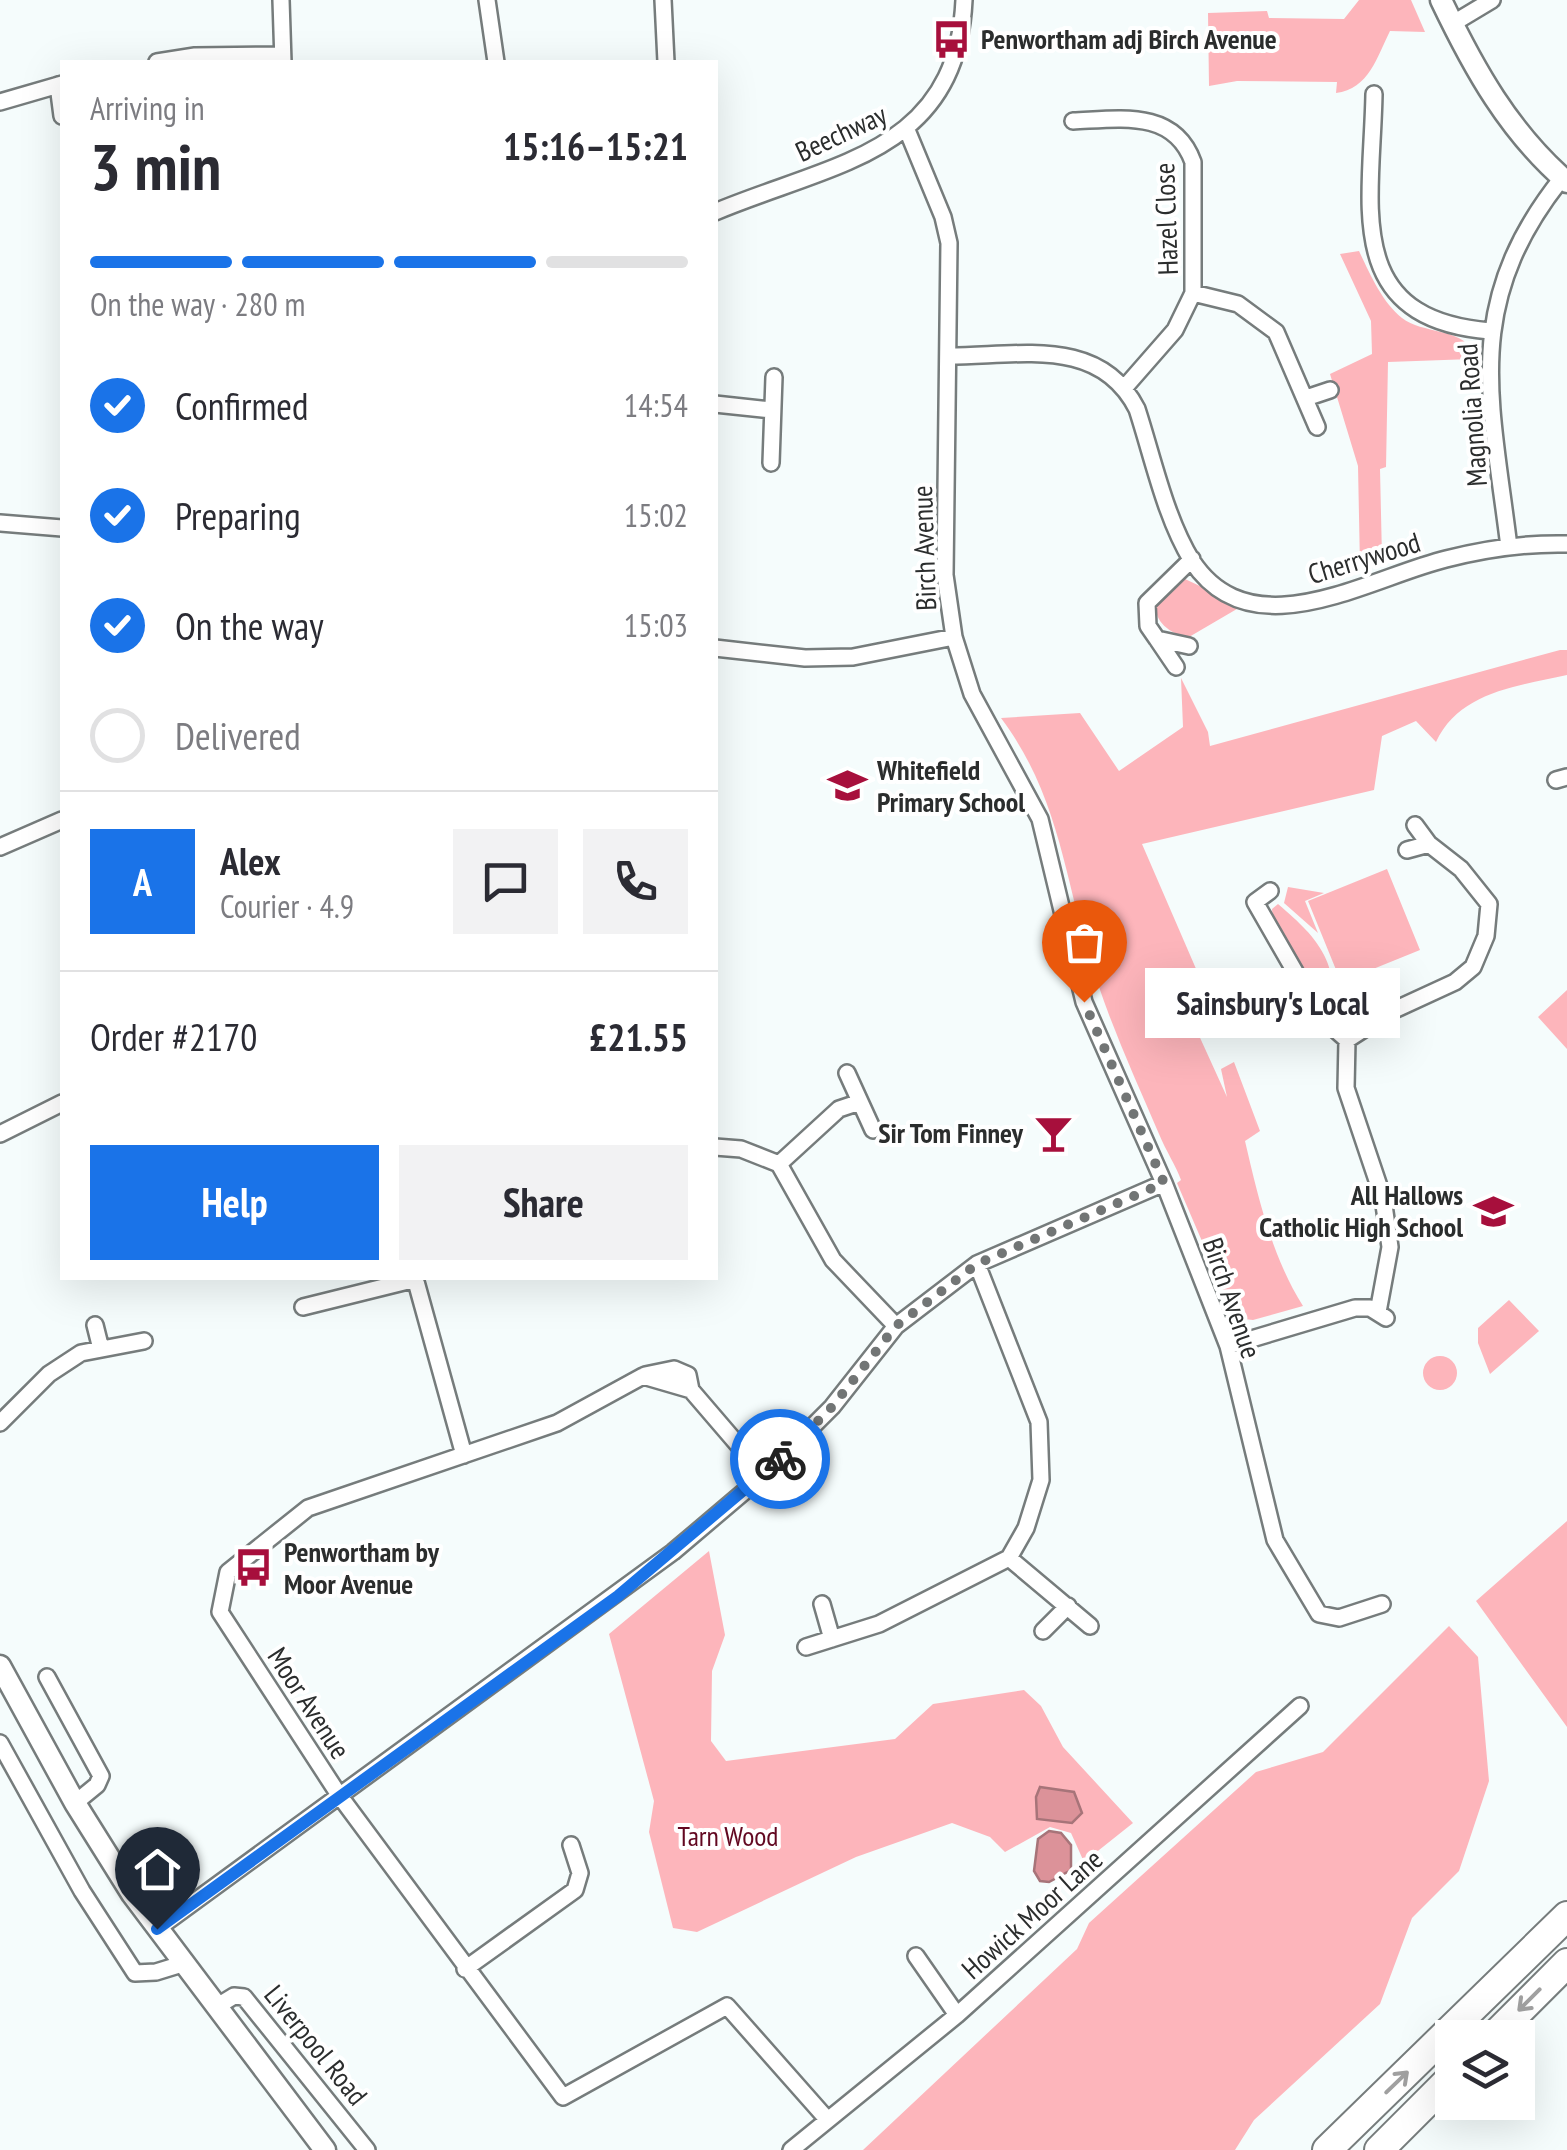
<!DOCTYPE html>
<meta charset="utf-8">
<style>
:root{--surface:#fff;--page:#f2f2f3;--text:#2b2b33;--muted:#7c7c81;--line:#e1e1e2;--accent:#1a73e8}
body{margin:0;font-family:"PT Sans Narrow",sans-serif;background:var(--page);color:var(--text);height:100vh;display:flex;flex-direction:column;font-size:38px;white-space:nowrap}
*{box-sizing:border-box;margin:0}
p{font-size:32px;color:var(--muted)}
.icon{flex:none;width:55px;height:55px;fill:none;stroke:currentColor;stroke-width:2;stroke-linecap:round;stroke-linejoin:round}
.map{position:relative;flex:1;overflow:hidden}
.drawer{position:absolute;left:60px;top:60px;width:658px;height:1220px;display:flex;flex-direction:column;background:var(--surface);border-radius:0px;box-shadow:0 10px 40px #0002}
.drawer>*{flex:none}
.tools{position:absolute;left:1435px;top:2020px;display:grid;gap:20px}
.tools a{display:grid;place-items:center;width:100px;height:100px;border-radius:0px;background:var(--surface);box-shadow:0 10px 40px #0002;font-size:50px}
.pin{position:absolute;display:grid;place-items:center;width:85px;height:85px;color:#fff;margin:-102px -42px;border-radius:50% 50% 50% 0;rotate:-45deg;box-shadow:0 0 10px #0007}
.pin .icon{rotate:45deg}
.courier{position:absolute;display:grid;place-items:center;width:100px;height:100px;margin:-50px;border:8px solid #1a73e8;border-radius:50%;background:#fff;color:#222;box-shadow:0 2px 12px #0007}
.bubble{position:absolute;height:70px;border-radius:0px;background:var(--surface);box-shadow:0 10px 40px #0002;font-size:32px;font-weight:700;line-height:70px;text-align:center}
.overview em{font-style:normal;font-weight:700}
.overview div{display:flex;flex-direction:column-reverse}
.overview{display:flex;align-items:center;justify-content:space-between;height:170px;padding:0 30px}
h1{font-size:65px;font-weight:700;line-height:75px}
.bar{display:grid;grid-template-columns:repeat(4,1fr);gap:15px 10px;align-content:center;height:120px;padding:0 30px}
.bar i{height:12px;border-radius:8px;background:var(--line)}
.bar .on{background:var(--accent)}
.bar p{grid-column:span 4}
.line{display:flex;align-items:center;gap:25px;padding:0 30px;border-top:2px solid var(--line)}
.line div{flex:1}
.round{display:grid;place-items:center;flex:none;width:105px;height:105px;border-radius:0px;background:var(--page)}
ol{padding:0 30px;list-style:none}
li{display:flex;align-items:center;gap:30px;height:110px}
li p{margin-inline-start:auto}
li .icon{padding:10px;border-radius:50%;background:var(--accent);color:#fff;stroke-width:4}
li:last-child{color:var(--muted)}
li i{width:55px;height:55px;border:5px solid var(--line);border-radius:50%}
.button{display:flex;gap:20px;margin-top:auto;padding:20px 30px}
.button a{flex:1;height:115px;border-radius:0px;background:var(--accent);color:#fff;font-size:40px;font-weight:700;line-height:115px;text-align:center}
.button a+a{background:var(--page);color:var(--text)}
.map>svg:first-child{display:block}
.green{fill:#fdb5bb}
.water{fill:#dc9299;stroke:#a77479;stroke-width:2.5}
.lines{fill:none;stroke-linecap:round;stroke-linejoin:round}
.minor-casing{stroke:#767c7c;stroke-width:20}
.tertiary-casing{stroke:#767c7c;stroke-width:25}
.trunk-casing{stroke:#767c7c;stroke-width:32}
.minor{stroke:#fff;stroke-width:15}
.tertiary{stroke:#fff;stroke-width:20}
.trunk{stroke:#fff;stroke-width:28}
.oneway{stroke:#a0a0a0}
.done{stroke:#727575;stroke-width:10;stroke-dasharray:0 18}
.route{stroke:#1a73e8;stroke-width:12}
.labels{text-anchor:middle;stroke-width:8;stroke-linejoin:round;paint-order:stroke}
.poi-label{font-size:28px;font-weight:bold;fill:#2b2d2d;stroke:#fff;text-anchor:start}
.street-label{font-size:28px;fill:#2b2d2d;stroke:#fff}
.park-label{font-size:28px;fill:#620821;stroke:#fff}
</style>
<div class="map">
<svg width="1567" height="2150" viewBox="0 0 1567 2150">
<rect width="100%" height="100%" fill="#f5fcfc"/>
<path class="green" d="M 1359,0 L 1411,0 L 1425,32 L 1390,31 C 1377,57 1369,89 1336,93 L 1337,82 L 1237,81 L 1209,86 L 1208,13 L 1267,11 L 1269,18 L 1344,19 Z
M 1359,251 C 1370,274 1382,302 1402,318 C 1422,334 1462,328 1472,351 L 1472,359 L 1388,362 L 1386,467 L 1380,469 L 1382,558 L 1360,566 L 1358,466 L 1330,374 L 1372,354 L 1371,321 L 1340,254 Z
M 1185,579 L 1242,606 L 1189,637 C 1146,630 1145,587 1185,579 Z
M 1560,650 L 1567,650 L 1567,675 C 1517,686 1459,692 1436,742 L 1416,721 L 1382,736 L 1374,790 L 1142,844 L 1200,978 L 1176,985 L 1227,1097 L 1221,1069 L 1234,1062 L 1260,1131 L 1245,1141 C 1258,1197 1272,1257 1303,1306 L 1253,1320 L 1235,1318 L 1177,1183 L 1181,1180 C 1176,1166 1166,1151 1159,1134 C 1138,1085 1115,1035 1098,984 C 1065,891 1064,802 1001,718 L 1080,713 L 1119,771 L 1183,727 L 1181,678 L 1208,732 L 1210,746 Z
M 1387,869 L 1420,950 L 1341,982 L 1308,901 Z
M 1288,887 L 1324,893 L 1305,901 L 1318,933 L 1284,903 Z
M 1278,904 C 1324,943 1335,961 1337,1023 L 1317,1002 L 1273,920 L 1272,909 Z
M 1367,976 L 1370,984 L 1360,992 L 1373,1012 L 1344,1026 L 1341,988 Z
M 1567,990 L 1567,1049 L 1538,1017 Z
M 1509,1300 L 1539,1331 L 1490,1374 L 1478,1343 L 1478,1328 Z
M1423 1373a17 17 0 1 1 34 0a17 17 0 1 1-34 0Z
M 1567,1521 L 1567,1727 L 1476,1601 Z
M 709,1551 L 725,1635 L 712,1671 L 711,1741 L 726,1761 L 895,1739 L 933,1704 L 1024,1690 L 1041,1706 L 1063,1747 L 1133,1823 L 1084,1862 L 1071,1833 L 1050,1827 L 1005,1852 L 990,1837 L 952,1823 L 856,1857 L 697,1932 L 673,1928 L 649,1832 L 654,1801 L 609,1634 Z
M 1449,1626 L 1478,1657 L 1489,1781 L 1459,1871 L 1412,1918 L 1380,2004 L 1254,2120 L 1235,2150 L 863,2150 L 1077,1949 L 1089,1923 L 1256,1772 L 1323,1752 Z"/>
<path class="water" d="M 1040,1787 L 1074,1792 L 1082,1813 L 1072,1823 L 1037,1819 L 1036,1797 Z
M 1049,1831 L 1061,1833 L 1071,1845 L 1071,1870 L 1049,1882 L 1040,1881 L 1034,1871 L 1038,1839 Z"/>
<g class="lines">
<defs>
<path id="minor" d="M 281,0 L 283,62
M 487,0 L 496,62
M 663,0 L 666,62
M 1452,24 L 1492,0
M 157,62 L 195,56 L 282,55
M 58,85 L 62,116
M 1374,94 C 1372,205 1341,319 1490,331
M 0,102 L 62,84
M 1073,121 C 1120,119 1174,109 1193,162 L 1193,293 L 1175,330 L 1126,386
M 907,130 L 943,217 L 949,243 L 945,575 L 954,637 L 972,694 L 1040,819 L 1084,1002 L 1164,1183 L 1228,1346 L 1275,1540 L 1319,1614 L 1339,1618 L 1382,1604
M 715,212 C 831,163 957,154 964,0
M 1193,293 L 1238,304 L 1276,332 L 1317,427
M 950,356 C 1020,356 1100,336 1137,409 C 1153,458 1165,517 1192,561 C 1252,652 1368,578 1446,559 C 1485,549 1527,543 1567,544
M 1306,398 L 1330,390
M 715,404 L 771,410
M 771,463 L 774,377
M 0,523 L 62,528
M 1509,547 C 1491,399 1461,305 1562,178
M 1157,639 L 1176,667
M 1189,646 L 1157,639 L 1148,626 L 1147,603 L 1192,559
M 715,648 L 805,658 L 853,657 L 954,637
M 1556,780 L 1567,777
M 1415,825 L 1429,844
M 0,847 L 62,820
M 1270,891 L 1255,902 L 1321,1017 L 1347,1040
M 847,1073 L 873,1130
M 0,1134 L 62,1103
M 715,1147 L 741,1149 L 779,1164 L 833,1260 L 896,1326
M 779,1164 L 839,1109 L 860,1102
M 415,1278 L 464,1455
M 303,1307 L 416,1279
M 1378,1312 L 1390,1247 L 1383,1198 L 1346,1088 L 1347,1040 L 1392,1011 L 1455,982 L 1473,967 L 1486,936 L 1489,904 L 1461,869 L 1429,844 L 1407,850
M 95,1325 L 101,1349
M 1228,1346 L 1355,1308 L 1370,1308 L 1386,1318
M 645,1375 L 674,1369 L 688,1375 L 691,1390
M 0,1423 L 49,1374 L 81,1353 L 144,1341
M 764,1475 L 691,1390 L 643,1376 L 557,1423 L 308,1508 L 228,1572 L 220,1612 L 339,1795 L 563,2097 L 727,2006 L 826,2118
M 1009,1558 L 1090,1626
M 822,1604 L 832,1639
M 1043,1631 L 1068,1606
M 806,1647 L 879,1624 L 1009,1558 L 1026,1528 L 1041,1480 L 1039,1422 L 977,1264
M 47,1677 L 101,1776 L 97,1785 L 75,1803
M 0,1743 L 82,1891 L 135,1973 L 156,1972 L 182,1964
M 157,1929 L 673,1552 L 764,1475 L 832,1407 L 896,1326 L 977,1264 L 1164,1183
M 916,1956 L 957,2015
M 465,1969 L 575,1890 L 580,1873 L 571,1845
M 216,2007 L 234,1996 L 244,1997 L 367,2150
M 791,2150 L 957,2015 L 1300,1706"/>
<path id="tertiary" d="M 1441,0 C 1474,69 1509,132 1567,182
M 0,1666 L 75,1803 L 132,1894 L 325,2150"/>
<path id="trunk" d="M 1492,2038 L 1567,1963
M 1327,2150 L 1567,1916
M 1379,2150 L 1452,2077"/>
</defs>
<use href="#minor" class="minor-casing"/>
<use href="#tertiary" class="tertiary-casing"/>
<use href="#trunk" class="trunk-casing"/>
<use href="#minor" class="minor"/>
<use href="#tertiary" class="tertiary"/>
<use href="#trunk" class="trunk"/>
</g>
<defs><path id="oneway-shaft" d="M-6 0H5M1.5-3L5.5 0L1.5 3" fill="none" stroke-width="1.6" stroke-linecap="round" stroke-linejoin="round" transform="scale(2.5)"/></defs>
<g class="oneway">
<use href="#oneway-shaft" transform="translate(1529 2000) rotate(135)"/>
<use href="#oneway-shaft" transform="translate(1397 2082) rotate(-44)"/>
</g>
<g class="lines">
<path class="done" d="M 780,1459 L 832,1407 L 896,1326 L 977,1264 L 1164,1183 L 1084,1002"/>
<path class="route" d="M 157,1929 L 618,1596 L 780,1459"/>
</g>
<defs>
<symbol id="bus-bare" viewBox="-9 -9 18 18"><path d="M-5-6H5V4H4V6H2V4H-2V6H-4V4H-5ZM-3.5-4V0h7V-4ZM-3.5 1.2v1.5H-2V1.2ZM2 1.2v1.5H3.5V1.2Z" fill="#a70f3c" stroke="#fff" stroke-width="2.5" paint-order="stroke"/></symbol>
<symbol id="school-bare" viewBox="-9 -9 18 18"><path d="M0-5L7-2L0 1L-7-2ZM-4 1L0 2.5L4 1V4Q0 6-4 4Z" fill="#a70f3c" stroke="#fff" stroke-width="2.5" paint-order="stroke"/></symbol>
<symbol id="bar-bare" viewBox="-9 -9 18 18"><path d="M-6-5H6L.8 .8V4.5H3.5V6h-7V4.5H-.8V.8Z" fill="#a70f3c" stroke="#fff" stroke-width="2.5" paint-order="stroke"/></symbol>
</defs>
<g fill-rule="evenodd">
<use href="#bus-bare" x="924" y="12" width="55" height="55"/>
<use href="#school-bare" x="820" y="758" width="55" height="55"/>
<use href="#bar-bare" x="1026" y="1106" width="55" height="55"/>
<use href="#school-bare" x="1466" y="1184" width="55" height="55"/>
<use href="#bus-bare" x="226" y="1540" width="55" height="55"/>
</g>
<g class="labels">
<g class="poi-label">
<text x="981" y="49">Penwortham adj Birch Avenue</text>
<text x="877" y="780">Whitefield<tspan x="877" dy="32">Primary School</tspan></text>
<text x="1023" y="1143" text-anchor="end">Sir Tom Finney</text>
<text x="1463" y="1205" text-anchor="end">All Hallows<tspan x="1463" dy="32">Catholic High School</tspan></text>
<text x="284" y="1562">Penwortham by<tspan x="284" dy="32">Moor Avenue</tspan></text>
</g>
<g class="street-label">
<text transform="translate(841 133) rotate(-25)" y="10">Beechway</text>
<text transform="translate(1166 219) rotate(-92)" y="10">Hazel Close</text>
<text transform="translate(1472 415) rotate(-94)" y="10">Magnolia Road</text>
<text transform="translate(924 548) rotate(-92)" y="10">Birch Avenue</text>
<text transform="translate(1364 558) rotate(-17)" y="10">Cherrywood</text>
<text transform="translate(1232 1298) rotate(71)" y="10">Birch Avenue</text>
<text transform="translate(309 1703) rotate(57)" y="10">Moor Avenue</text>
<text transform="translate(1032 1914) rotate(-42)" y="10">Howick Moor Lane</text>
<text transform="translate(316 2045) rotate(51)" y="10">Liverpool Road</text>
</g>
<g class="park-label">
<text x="728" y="1846">Tarn Wood</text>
</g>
</g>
</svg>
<div class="tools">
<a><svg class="icon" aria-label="layers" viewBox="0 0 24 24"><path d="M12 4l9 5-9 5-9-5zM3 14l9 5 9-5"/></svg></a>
</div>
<div class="pin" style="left:1084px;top:1002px;background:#ea580c"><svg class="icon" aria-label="bag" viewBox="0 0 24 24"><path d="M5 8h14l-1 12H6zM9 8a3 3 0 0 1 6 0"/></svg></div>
<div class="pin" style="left:157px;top:1929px;background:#1f2937"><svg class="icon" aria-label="home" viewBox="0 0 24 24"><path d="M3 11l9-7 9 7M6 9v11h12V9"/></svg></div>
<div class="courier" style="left:780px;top:1459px"><svg class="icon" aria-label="bike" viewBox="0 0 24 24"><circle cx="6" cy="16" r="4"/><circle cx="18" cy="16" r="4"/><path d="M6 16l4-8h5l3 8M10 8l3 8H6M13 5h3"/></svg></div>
<div class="bubble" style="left:1145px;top:968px;width:255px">Sainsbury's Local</div>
<section class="drawer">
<div class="overview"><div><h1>3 min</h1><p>Arriving in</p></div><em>15:16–15:21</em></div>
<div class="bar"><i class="on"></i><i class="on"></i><i class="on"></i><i></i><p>On the way · 280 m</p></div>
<ol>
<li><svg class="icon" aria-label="check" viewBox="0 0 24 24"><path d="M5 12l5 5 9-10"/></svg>Confirmed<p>14:54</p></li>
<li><svg class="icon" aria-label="check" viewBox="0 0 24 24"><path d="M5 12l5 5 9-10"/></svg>Preparing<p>15:02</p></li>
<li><svg class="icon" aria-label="check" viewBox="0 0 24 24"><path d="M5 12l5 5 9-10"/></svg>On the way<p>15:03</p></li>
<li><i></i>Delivered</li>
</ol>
<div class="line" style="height:180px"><b class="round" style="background:var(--accent);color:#fff">A</b><div><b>Alex</b><p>Courier · 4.9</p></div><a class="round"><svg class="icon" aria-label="chat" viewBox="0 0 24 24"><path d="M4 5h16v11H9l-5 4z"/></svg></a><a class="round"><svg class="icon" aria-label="phone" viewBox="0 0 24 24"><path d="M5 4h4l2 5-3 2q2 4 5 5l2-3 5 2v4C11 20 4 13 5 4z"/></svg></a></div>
<div class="line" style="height:130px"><div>Order #2170</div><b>£21.55</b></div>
<div class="button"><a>Help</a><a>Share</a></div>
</section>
</div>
